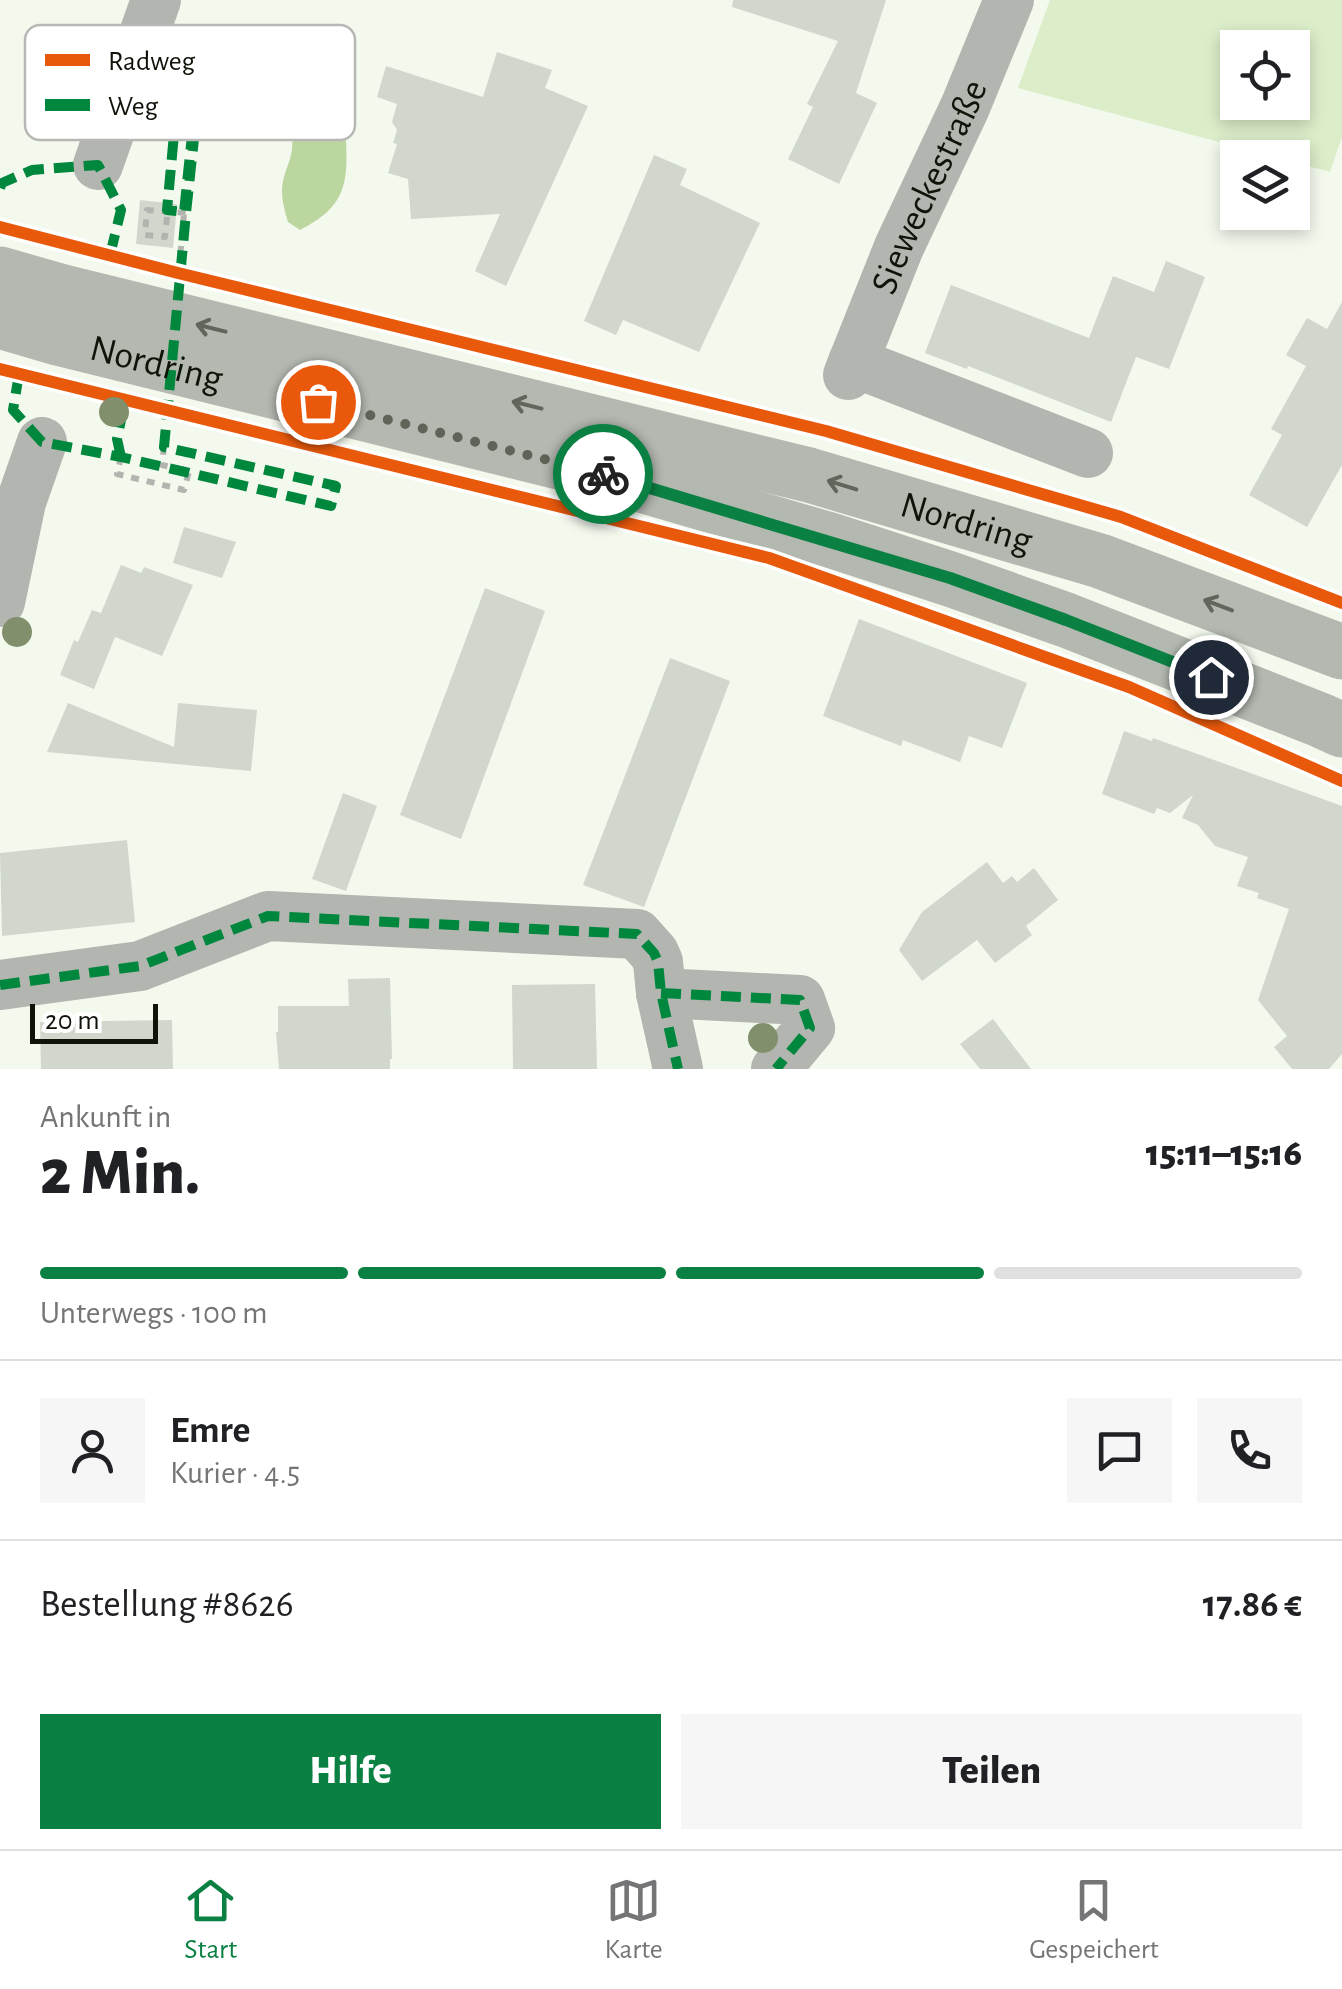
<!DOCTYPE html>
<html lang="de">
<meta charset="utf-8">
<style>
:root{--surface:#fff;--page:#f6f6f6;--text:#202124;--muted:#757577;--line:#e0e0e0;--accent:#0b8043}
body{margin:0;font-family:"Alegreya Sans",sans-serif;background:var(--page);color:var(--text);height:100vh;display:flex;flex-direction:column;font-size:38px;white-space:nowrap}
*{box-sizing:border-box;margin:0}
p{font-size:32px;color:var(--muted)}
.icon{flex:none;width:55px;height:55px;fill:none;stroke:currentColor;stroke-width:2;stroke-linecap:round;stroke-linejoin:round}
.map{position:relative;height:1069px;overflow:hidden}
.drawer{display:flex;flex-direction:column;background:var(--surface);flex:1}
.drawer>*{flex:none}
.tools{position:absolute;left:1220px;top:30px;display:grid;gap:20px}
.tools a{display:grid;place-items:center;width:90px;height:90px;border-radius:0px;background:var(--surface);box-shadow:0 5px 15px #0003;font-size:50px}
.scale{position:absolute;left:30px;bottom:25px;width:128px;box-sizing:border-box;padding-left:10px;border:5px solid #0f1409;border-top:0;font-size:28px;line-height:35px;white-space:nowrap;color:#0f1409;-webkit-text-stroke:8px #fff;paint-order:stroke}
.pin{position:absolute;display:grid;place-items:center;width:85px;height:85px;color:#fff;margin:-42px;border:5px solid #fff;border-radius:50%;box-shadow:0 2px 10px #0007}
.courier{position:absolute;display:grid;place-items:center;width:100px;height:100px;margin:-50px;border:8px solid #0b8043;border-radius:50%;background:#fff;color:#222;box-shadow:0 2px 12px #0007}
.summary em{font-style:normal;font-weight:800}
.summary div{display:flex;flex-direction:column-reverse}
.summary{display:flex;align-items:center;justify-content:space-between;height:170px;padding:0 40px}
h1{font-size:65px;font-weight:800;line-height:75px}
.bar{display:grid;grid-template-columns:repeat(4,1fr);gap:15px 10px;align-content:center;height:120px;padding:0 40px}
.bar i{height:12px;border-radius:8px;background:var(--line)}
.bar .on{background:var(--accent)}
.bar p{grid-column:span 4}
.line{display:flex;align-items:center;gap:25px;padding:0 40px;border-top:2px solid var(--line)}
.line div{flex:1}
.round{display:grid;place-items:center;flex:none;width:105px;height:105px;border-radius:0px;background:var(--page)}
.primary-button{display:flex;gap:20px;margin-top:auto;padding:20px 40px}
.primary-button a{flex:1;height:115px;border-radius:0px;background:var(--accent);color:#fff;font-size:40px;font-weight:800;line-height:115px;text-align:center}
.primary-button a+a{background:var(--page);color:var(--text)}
.dock{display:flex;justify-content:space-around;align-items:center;height:140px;border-top:2px solid var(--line);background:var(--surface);font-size:28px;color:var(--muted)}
.dock a{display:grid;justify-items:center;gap:5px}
.dock .on{color:var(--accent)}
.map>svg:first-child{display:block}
.green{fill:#dbedc9;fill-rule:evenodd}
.water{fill:#bcd6a0}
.building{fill:#d1d7cc}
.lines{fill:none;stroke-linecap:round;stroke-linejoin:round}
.path{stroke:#b2b5af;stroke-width:6;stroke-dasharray:8 8;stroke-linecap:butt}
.minor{stroke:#b2b5b0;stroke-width:50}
.major{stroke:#b3b8b0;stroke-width:55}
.quiet{stroke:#00873e;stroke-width:10;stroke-dasharray:20 10;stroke-linecap:butt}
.cycleway-casing{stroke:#fff;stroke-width:19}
.cycleway{stroke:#e8590c;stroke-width:12}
.tree{fill:#818f6c}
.oneway{stroke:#61665c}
.done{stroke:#5f6459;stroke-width:10;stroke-dasharray:0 18}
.route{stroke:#0b8043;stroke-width:12}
.labels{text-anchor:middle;stroke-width:8;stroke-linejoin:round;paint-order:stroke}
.street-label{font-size:38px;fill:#0f1409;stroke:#fff}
.key{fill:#fff;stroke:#b7b8b5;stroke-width:2.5}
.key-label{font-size:28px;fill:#0f1409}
</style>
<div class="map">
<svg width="1342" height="1069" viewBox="0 0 1342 1069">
<rect width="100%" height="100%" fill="#f3f9ed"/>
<path class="green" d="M 1050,0 L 1342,0 L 1342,137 L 1330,172 L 1293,162 L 1292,158 L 1275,157 L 1018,88 ZM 1238,48 L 1292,48 L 1292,102 L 1238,102 Z"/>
<path class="water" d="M 327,109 L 345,122 C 348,176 352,204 300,230 L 288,222 C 284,208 280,195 283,181 C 288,161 294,157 292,133 L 312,110 Z"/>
<path class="building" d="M 733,0 L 886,0 L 856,93 L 877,103 L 839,184 L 788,159 L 813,107 L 807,104 L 838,41 L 732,7 Z
M 497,52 L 552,70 L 545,88 L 588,106 L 506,286 L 475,271 L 500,214 L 411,219 L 408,179 L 388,173 L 397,144 L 393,143 L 397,130 L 392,122 L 397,104 L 377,97 L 386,66 L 483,97 Z
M 654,155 L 687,169 L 680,185 L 760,223 L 699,352 L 623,320 L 616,335 L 584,321 Z
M 140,200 L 177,204 L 173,248 L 136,244 Z
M 1166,261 L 1205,277 L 1169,369 L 1136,357 L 1111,422 L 968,366 L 967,369 L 925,353 L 951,285 L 1089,338 L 1113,276 L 1154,292 Z
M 1342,302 L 1342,465 L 1307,527 L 1249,495 L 1282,435 L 1271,429 L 1306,366 L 1286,355 L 1307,318 L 1327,329 Z
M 184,527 L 236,542 L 222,578 L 173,563 Z
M 121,565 L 141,573 L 144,567 L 193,585 L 162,656 L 115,637 L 94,689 L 60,675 L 74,640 L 78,642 L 92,610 L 101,613 Z
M 485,588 L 545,611 L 461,839 L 400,815 Z
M 859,619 L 1027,683 L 1002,748 L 969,736 L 960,762 L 903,740 L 901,746 L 823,716 Z
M 670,658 L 730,681 L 644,907 L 583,885 Z
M 68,703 L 174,747 L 178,703 L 257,710 L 251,771 L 47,752 Z
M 1124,731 L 1152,741 L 1153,738 L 1342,806 L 1342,1054 L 1329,1069 L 1292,1069 L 1274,1047 L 1287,1036 L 1258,1000 L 1289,909 L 1257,898 L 1259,893 L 1237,886 L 1248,857 L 1215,846 L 1198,825 L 1182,818 L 1193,795 L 1170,813 L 1157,808 L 1154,814 L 1102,794 Z
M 343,793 L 377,806 L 346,891 L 312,879 Z
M 127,840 L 135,922 L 2,936 L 0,853 Z
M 987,862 L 1003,883 L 1012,876 L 1017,882 L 1034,868 L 1058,900 L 1026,926 L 1032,935 L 995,963 L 977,940 L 922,981 L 899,950 L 922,912 Z
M 390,978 L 392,1059 L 390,1059 L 390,1069 L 279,1069 L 276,1032 L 278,1032 L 278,1006 L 349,1006 L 348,979 Z
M 595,984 L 597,1069 L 513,1069 L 512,985 Z
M 993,1019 L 1031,1069 L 980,1069 L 960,1044 Z
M 172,1020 L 173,1069 L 41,1069 L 40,1022 Z"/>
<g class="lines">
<path class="path" d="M 167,217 L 165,237 L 145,235 L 147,210 L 186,213
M 179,270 L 184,213
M 121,457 L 117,474 L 184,490 L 189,471 L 162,465 L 164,447"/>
<g class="minor">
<path d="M 98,165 L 156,0"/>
<path d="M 853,362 L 1088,453"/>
<path id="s1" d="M 848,375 L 899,247 L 965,107 L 1009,0"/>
<path d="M 0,602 L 21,502 L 42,442"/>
<path d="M 0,985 L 140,966 L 268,916 L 637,934 L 654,953 L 658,962 L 661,993 L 678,1069"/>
<path d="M 661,993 L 800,1000 L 810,1028 L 776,1069"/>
</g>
<g class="major">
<path id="s2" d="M 0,274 L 63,292 L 809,475 L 1100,561 L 1342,652"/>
<path id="s3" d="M 0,321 L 58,338 L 579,467 L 830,540 L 950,579 L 1066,620 L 1320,720 L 1342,730"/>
</g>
<path class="quiet" d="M 0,188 L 2,183 L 32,170 L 98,165 L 121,210 L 110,255
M 19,374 L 13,410 L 42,442 L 121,457 L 331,506 L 336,486 L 164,447 L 186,213 L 200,83 L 179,80 L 167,210 L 184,212 L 199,68 L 139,50
M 121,457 L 117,439 L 125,401
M 0,985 L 140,966 L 268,916 L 637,934 L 654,953 L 658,962 L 661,993 L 678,1069
M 661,993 L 800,1000 L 810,1028 L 776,1069"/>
<defs>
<path id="cycleway" d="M 0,227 L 178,273 L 826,431 L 1121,517 L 1342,603
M 0,369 L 769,558 L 1129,687 L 1342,781"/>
</defs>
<use href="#cycleway" class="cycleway-casing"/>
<use href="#cycleway" class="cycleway"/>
</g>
<g class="tree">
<circle cx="114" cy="412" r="15"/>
<circle cx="17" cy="632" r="15"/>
<circle cx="763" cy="1038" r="15"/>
</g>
<defs><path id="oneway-shaft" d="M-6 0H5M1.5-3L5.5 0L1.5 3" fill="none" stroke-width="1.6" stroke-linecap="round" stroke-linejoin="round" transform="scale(2.5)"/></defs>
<g class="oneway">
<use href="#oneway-shaft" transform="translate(211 328) rotate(-166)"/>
<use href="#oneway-shaft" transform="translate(527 405) rotate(-166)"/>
<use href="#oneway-shaft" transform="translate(842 485) rotate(-163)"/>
<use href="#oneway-shaft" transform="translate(1218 605) rotate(-159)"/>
</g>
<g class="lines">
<path class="done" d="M 318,402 L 603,474"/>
<path class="route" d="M 603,474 L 950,578 L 1066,620 L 1211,677"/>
</g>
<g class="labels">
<g class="street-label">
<text dy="13" stroke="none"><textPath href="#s1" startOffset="205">Sieweckestraße</textPath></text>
<text dy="13" stroke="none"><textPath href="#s3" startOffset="162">Nordring</textPath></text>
<text dy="13" stroke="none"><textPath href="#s2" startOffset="998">Nordring</textPath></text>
</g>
</g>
<rect x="25" y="25" width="330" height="115" rx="15" class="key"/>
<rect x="45" y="54" width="45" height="12" fill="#e8590c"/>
<rect x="45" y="99" width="45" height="12" fill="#00873e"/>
<g class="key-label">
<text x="108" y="70">Radweg</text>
<text x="108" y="115">Weg</text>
</g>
</svg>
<div class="tools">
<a><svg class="icon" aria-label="locate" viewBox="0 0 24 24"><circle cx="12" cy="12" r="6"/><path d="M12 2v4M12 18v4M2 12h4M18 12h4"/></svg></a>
<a><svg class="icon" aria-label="layers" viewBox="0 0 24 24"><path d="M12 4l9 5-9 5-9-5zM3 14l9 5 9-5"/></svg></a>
</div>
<div class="scale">20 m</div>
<div class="pin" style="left:318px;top:402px;background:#ea580c"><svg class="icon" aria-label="bag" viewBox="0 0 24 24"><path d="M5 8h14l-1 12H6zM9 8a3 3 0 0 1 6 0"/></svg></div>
<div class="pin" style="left:1211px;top:677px;background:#1f2937"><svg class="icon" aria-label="home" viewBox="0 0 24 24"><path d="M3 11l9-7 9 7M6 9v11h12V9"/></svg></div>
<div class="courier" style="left:603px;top:474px"><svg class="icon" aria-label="bike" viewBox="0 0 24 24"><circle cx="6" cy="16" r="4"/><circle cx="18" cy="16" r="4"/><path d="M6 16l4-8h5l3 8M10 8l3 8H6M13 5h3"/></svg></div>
</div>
<section class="drawer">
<div class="summary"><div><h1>2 Min.</h1><p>Ankunft in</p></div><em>15:11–15:16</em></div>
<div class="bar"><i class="on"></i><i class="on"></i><i class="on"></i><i></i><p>Unterwegs · 100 m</p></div>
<div class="line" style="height:180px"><a class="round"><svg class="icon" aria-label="person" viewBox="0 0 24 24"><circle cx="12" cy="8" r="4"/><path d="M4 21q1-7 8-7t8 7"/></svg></a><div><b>Emre</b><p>Kurier · 4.5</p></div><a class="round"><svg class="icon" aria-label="chat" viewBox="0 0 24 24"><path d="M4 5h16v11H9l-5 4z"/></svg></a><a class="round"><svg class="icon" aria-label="phone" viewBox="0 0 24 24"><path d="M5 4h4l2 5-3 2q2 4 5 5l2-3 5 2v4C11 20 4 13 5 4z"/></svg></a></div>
<div class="line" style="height:130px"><div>Bestellung #8626</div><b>17.86 €</b></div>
<div class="primary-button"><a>Hilfe</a><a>Teilen</a></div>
</section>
<nav class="dock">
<a class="on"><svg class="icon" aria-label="home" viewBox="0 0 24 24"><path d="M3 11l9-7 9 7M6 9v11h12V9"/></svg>Start</a>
<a><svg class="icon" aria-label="map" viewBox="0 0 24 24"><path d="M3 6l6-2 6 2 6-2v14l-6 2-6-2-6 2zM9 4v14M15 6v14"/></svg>Karte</a>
<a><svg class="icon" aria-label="saved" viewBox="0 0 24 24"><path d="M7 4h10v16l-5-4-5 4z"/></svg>Gespeichert</a>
</nav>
